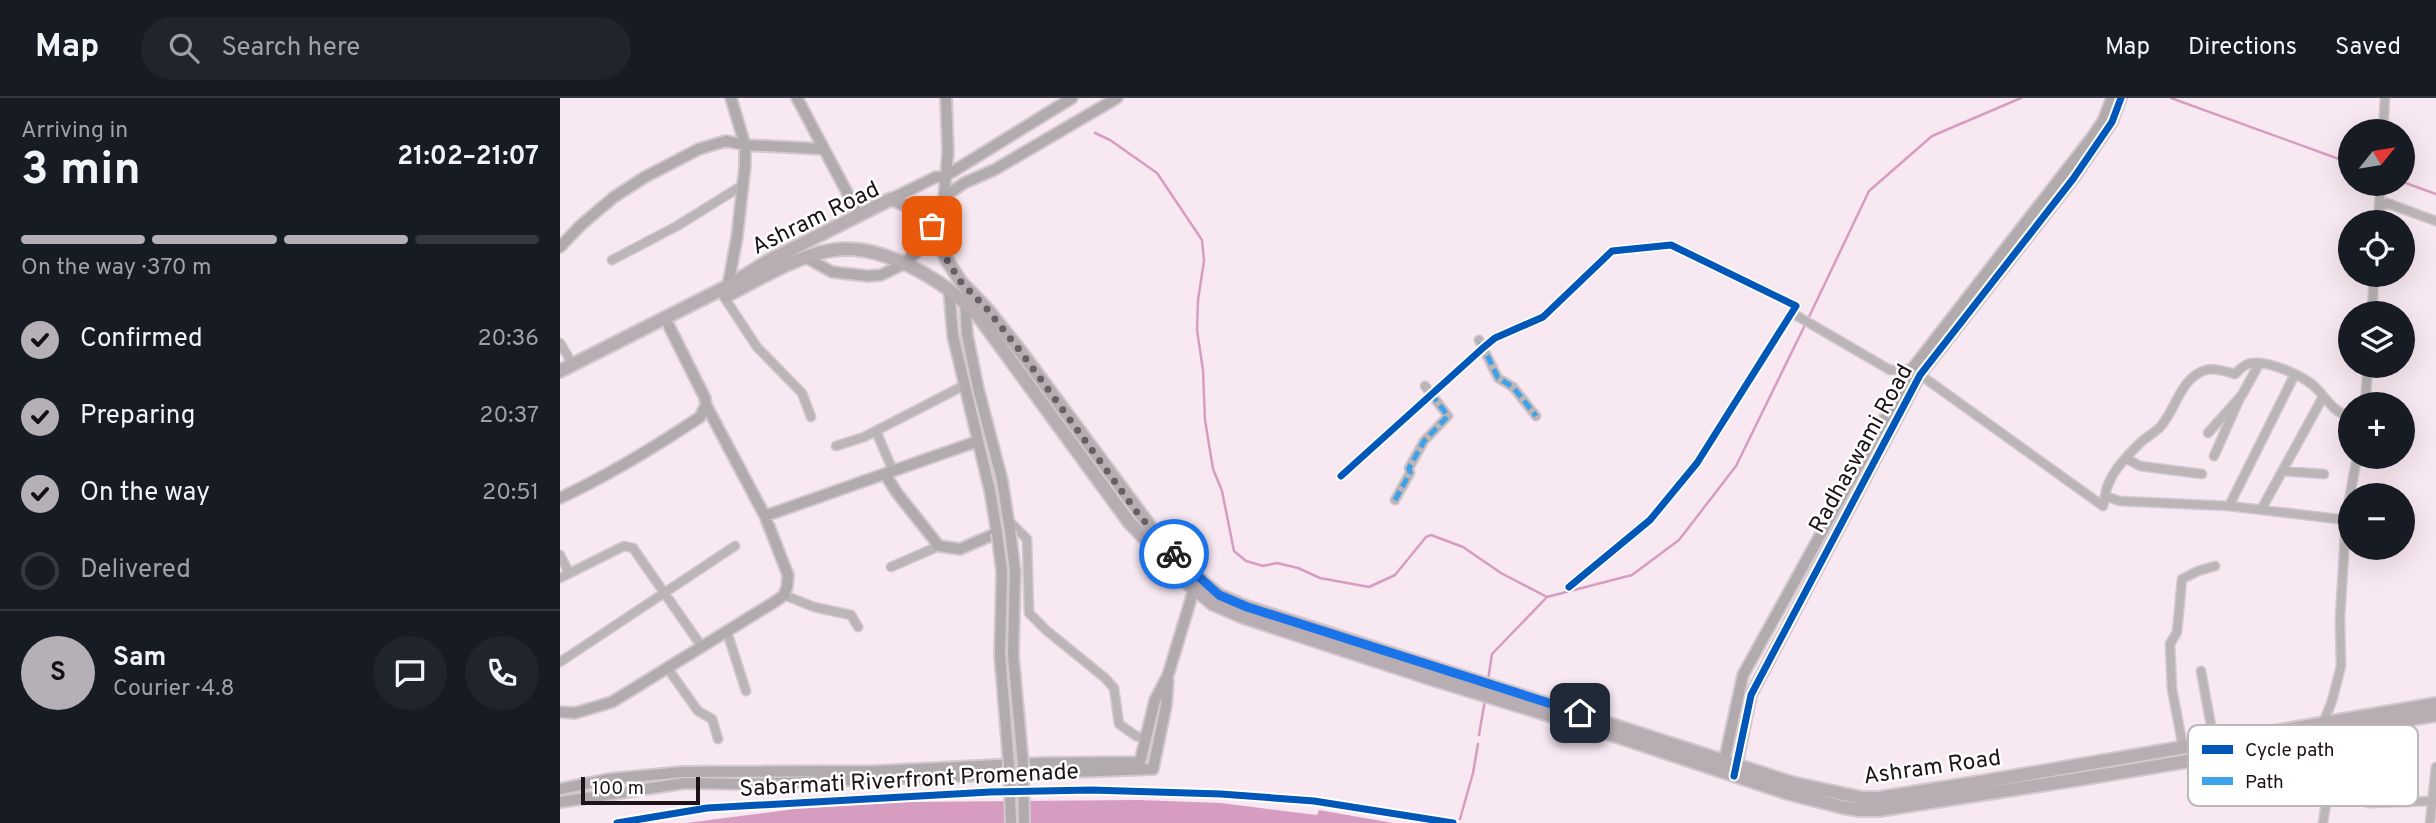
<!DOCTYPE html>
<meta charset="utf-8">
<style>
:root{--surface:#171b24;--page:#20242c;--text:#f1f3f6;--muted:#9ea1a6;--line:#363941;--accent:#b4b0b5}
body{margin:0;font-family:Overpass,sans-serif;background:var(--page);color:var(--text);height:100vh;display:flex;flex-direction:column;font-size:26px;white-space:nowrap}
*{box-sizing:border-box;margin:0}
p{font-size:23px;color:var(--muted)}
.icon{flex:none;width:38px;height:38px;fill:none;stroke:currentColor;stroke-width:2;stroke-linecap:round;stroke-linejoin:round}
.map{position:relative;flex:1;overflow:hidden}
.details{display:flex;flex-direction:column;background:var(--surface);width:560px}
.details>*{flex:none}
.needle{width:46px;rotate:60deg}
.buttons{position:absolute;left:1778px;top:21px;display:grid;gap:14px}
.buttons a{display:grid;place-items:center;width:77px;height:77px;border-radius:50%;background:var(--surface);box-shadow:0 7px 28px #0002;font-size:35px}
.scale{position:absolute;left:21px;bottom:18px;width:119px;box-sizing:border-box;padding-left:7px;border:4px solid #1d1319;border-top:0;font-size:19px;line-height:24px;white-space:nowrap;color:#1d1319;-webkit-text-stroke:5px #fff;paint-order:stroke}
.pin{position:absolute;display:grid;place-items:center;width:60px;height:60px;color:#fff;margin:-30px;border-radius:14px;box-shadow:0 4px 10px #0006}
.courier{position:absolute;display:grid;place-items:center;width:70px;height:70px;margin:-35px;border:5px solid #1a73e8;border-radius:50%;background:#fff;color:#222;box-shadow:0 2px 9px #0007}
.head em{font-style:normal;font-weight:700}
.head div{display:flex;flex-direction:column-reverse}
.head{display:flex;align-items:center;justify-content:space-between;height:119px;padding:0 21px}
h1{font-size:46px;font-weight:700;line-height:52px}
.bar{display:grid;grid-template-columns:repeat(4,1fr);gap:10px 7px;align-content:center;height:84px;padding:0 21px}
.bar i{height:9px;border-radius:5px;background:var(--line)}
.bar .current{background:var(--accent)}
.bar p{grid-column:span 4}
.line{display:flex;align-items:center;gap:18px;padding:0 21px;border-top:2px solid var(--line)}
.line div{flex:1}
.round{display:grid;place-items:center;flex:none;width:74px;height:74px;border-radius:37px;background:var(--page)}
ol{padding:0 21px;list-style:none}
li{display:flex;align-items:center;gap:21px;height:77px}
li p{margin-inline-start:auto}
li .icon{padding:7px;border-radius:50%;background:var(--accent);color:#111;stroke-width:4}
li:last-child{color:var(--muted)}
li i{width:38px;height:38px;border:4px solid var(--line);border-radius:50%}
header{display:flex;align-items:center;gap:42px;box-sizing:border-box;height:98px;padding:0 35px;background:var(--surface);border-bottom:2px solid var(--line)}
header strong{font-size:33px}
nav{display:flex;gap:38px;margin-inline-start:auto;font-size:24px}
.search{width:490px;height:63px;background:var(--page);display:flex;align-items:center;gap:18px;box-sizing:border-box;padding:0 24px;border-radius:38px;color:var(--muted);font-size:26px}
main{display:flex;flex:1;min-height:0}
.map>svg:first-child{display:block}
.water{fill:#d79dc0}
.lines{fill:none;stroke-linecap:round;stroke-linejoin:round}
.stream{stroke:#d79dc0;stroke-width:2.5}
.street-casing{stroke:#d3c8ce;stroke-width:11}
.secondary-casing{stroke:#d3c8ce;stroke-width:14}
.primary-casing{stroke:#d3c8ce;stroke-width:16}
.street{stroke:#bbb5b8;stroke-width:8}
.secondary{stroke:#b1abae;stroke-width:10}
.primary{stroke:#b7adb2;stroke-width:12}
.secondary-bridge-casing{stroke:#d3c8ce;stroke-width:14;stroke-linecap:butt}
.secondary-bridge{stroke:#b1abae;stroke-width:10}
.quiet{stroke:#3da2ea;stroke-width:5;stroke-dasharray:10 5;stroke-linecap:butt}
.cycleway-casing{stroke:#fff;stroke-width:11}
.cycleway{stroke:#0057b8;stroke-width:7}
.done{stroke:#6a5e65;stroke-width:7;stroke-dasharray:0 12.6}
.route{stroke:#1a73e8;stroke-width:9}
.labels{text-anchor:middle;stroke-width:5;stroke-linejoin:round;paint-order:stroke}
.street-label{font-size:23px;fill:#1d1319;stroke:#fff}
.key{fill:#fff;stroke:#bbb8ba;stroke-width:2}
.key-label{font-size:19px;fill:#1d1319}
</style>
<header>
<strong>Map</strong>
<div class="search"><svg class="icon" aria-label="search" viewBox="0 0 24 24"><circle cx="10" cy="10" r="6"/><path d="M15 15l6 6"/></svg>Search here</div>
<nav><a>Map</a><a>Directions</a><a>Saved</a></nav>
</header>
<main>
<section class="details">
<div class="head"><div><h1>3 min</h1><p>Arriving in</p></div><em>21:02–21:07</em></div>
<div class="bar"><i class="current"></i><i class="current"></i><i class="current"></i><i></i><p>On the way · 370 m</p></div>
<ol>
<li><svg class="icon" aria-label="check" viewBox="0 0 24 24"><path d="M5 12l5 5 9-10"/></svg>Confirmed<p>20:36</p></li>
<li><svg class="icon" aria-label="check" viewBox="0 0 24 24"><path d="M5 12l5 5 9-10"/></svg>Preparing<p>20:37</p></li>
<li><svg class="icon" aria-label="check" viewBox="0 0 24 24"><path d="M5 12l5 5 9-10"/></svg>On the way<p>20:51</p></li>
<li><i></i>Delivered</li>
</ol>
<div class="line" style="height:126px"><b class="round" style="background:var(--accent);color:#111">S</b><div><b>Sam</b><p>Courier · 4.8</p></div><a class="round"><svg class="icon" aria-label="chat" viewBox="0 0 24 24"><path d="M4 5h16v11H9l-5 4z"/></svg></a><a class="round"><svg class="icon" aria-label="phone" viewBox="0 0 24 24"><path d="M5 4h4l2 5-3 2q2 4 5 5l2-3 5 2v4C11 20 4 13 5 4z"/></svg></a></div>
</section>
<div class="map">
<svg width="1876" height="725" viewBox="0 0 1876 725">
<rect width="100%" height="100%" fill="#f8e8f1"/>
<path class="water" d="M 579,702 L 661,705 L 757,717 L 759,712 L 833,725 L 126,725 L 235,711 L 348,704 Z"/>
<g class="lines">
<path class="stream" d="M 1611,0 L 1790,65
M 535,35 L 550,42 L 597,75 L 642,142 L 644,163 L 638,202 L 637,232 L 643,272 L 645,322 L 653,371 L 662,393 L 674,453 L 686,463 L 703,468 L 717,465 L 738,470 L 760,480 L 809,489 L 835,477 L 866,439 L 871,437 L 903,449 L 941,475 L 987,499
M 1843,84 L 1876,96
M 1248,221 L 1309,93 L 1372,38 L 1461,0
M 928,582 L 932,556 L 987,499 L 1072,477 L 1119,442 L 1176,368 L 1245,227
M 919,637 L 925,602
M 900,721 L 913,675 L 918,646"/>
<defs>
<path id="street" d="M 1823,33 L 1825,0
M 1819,109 L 1821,86
M 1818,124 L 1819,109 L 1827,105 L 1876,123
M 52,162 L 117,128 L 183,87
M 164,199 L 197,249 L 242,295 L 251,319
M 1232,215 L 1330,272 L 1352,271 L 1543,408 L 1545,398
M 1812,215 L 1814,177
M 919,242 L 938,280 L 953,289 L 976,318
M 0,245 L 13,267
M 1805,306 L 1808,268
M 316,333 L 333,373
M 1648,335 L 1682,297 L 1699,266
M 276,348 L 304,339 L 403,288
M 1654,358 L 1679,302
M 1567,361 L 1580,368 L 1642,376
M 1723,373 L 1764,376
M 781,378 L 924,249 L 935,240 L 983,219 L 1052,153 L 1111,147 L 1236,208 L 1137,365 L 1090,422 L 1009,489
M 1790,397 L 1797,359
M 835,402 L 850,375 L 849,370 L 864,343 L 888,318 L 865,288
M 1669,408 L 1735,276
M 1701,412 L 1763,299
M 1786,422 L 1669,408 L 1560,403 L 1545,398 C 1548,377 1565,360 1580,345 C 1586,339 1595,335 1601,328 C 1616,311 1620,282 1643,273 C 1653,269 1664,273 1675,276 C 1678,273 1684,267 1688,266 C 1705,260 1747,279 1758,292 C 1769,304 1774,314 1790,319
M 449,423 L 467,441 L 469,515 L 486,532 L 545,580 L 554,590 L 559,626 L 576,638 L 586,640
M 0,457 L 9,475
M 331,469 L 379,448
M 0,480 L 64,448 L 73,450 L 142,549
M 224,497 L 254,509 L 291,517 L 298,529
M 167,534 L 186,593
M 0,564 L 175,448
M 108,571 L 138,613 L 152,621 L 158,641
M 1641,573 L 1654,644
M 1763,625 L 1772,603 L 1781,568 L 1780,520 L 1786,422 L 1790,398
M 1623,649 L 1612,591 L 1610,546 L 1617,534 L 1622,481 L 1638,473 L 1655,468
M 1808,705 L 1872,703
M 1763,725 L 1772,666 L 1768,635
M 1870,725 L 1876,669"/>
<path id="secondary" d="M 237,0 L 299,117
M 384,99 L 404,85 L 434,72 L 557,0
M 331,101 L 376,79 L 384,79 L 512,0
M 0,149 L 21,127 L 54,99 L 85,79 L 139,51 L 166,43 L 185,47 L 264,51
M 247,160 L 272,174 L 308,178 L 321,177 L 344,166 L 361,150 L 384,99 L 388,54 L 386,0
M 168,188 L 177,139 L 185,68 L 185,47 L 171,0
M 405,201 L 407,236 L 418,290 L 442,382 L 450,433
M 325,376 L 337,395 L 379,448 L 400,451 L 437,435 L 430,393 L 393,238 L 389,191
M 0,400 C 49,377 95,349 140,319 L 146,307 L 145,300 L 109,228
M 205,418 L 418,343
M 0,614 L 15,615 L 52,604 L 216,503 L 224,497 L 227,489 L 228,477 L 205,418 L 146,307
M 1163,669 L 1183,577 L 1352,271 L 1532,39 L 1543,23 L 1552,0
M 1175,675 L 1191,597 L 1360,277 L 1513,81 L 1552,24 L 1561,0
M 0,691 L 49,681 L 123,674 L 317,673 L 481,665 L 580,664 L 595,602 L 608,577 L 634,491
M 0,704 L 125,685 L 186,686 L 593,671 L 606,608 L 608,583"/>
<path id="primary" d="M 166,198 C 198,182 232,160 268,153 C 319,142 386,183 419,219 L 569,424 L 626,484 L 653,506 L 683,519 L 875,582 L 1041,633 L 1227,695 L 1282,709 L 1300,712 L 1319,712 L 1526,680 L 1682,654 L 1768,635 L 1876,617
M 0,273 L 168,188 L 208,163 L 331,101 L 349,108 L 372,128 L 388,164 L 401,184 L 427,211 L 461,254 L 603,446 L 633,476 L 659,497 L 687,509 L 1232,685 L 1302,700 L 1319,700 L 1421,684 L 1876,606"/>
</defs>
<use href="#street" class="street-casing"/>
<use href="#secondary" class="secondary-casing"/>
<use href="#primary" class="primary-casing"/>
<use href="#street" class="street"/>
<use href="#secondary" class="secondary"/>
<use href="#primary" class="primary"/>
<defs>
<path id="secondary-bridge" d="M 450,433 L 455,473 L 453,557 L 463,666 L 464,725
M 437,435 L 442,474 L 440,557 L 449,667 L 451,725"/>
</defs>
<use href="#secondary-bridge" class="secondary-bridge-casing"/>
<use href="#secondary-bridge" class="secondary-bridge"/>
<path class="quiet" d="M 921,244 L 938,280 L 953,289 L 976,318
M 835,402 L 850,375 L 849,370 L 864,343 L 888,318 L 869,293"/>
<defs>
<path id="cycleway" d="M 781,378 L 924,249 L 935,240 L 983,219 L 1052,153 L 1111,147 L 1236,208 L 1137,365 L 1090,422 L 1009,489
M 1174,678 L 1191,597 L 1360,277 L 1513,81 L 1552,24 L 1561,0
M 57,725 L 147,710 L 430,694 L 531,692 L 661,696 L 754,703 L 893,725"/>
</defs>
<use href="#cycleway" class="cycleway-casing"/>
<use href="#cycleway" class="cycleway"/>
</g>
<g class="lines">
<path class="done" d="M 372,128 L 388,164 L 401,184 L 427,211 L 461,254 L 579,417 L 614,456"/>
<path class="route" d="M 614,456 L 659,497 L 687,509 L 1020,615"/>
</g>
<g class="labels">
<g class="street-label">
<text transform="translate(255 119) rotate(-26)" y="8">Ashram Road</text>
<text transform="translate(1300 350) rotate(-61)" y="8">Radhaswami Road</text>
<text transform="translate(1372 668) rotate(-8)" y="8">Ashram Road</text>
<text transform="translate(349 681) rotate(-3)" y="8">Sabarmati Riverfront Promenade</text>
</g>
</g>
<rect x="1628" y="627" width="230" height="81" rx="10" class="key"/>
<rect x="1642" y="647" width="31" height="9" fill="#0057b8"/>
<rect x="1642" y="679" width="31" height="8" fill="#3da2ea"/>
<g class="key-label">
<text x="1685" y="658">Cycle path</text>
<text x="1685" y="690">Path</text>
</g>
</svg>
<div class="buttons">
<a><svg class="needle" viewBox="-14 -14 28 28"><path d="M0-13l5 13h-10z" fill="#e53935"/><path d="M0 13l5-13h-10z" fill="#9ea1a6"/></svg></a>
<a><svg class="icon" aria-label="locate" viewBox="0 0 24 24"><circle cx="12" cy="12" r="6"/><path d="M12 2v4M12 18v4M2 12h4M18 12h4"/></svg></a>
<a><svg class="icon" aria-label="layers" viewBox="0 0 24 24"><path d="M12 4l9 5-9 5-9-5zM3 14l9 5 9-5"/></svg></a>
<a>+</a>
<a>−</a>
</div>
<div class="scale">100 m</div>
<div class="pin" style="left:372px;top:128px;background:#ea580c"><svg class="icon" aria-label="bag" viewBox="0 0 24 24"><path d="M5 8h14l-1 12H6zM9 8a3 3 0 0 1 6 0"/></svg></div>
<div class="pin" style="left:1020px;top:615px;background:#1f2937"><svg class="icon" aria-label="home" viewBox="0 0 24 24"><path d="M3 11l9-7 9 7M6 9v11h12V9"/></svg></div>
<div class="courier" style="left:614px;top:456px"><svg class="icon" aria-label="bike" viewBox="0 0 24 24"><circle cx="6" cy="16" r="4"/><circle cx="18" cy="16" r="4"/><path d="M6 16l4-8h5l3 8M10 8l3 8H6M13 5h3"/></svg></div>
</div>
</main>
